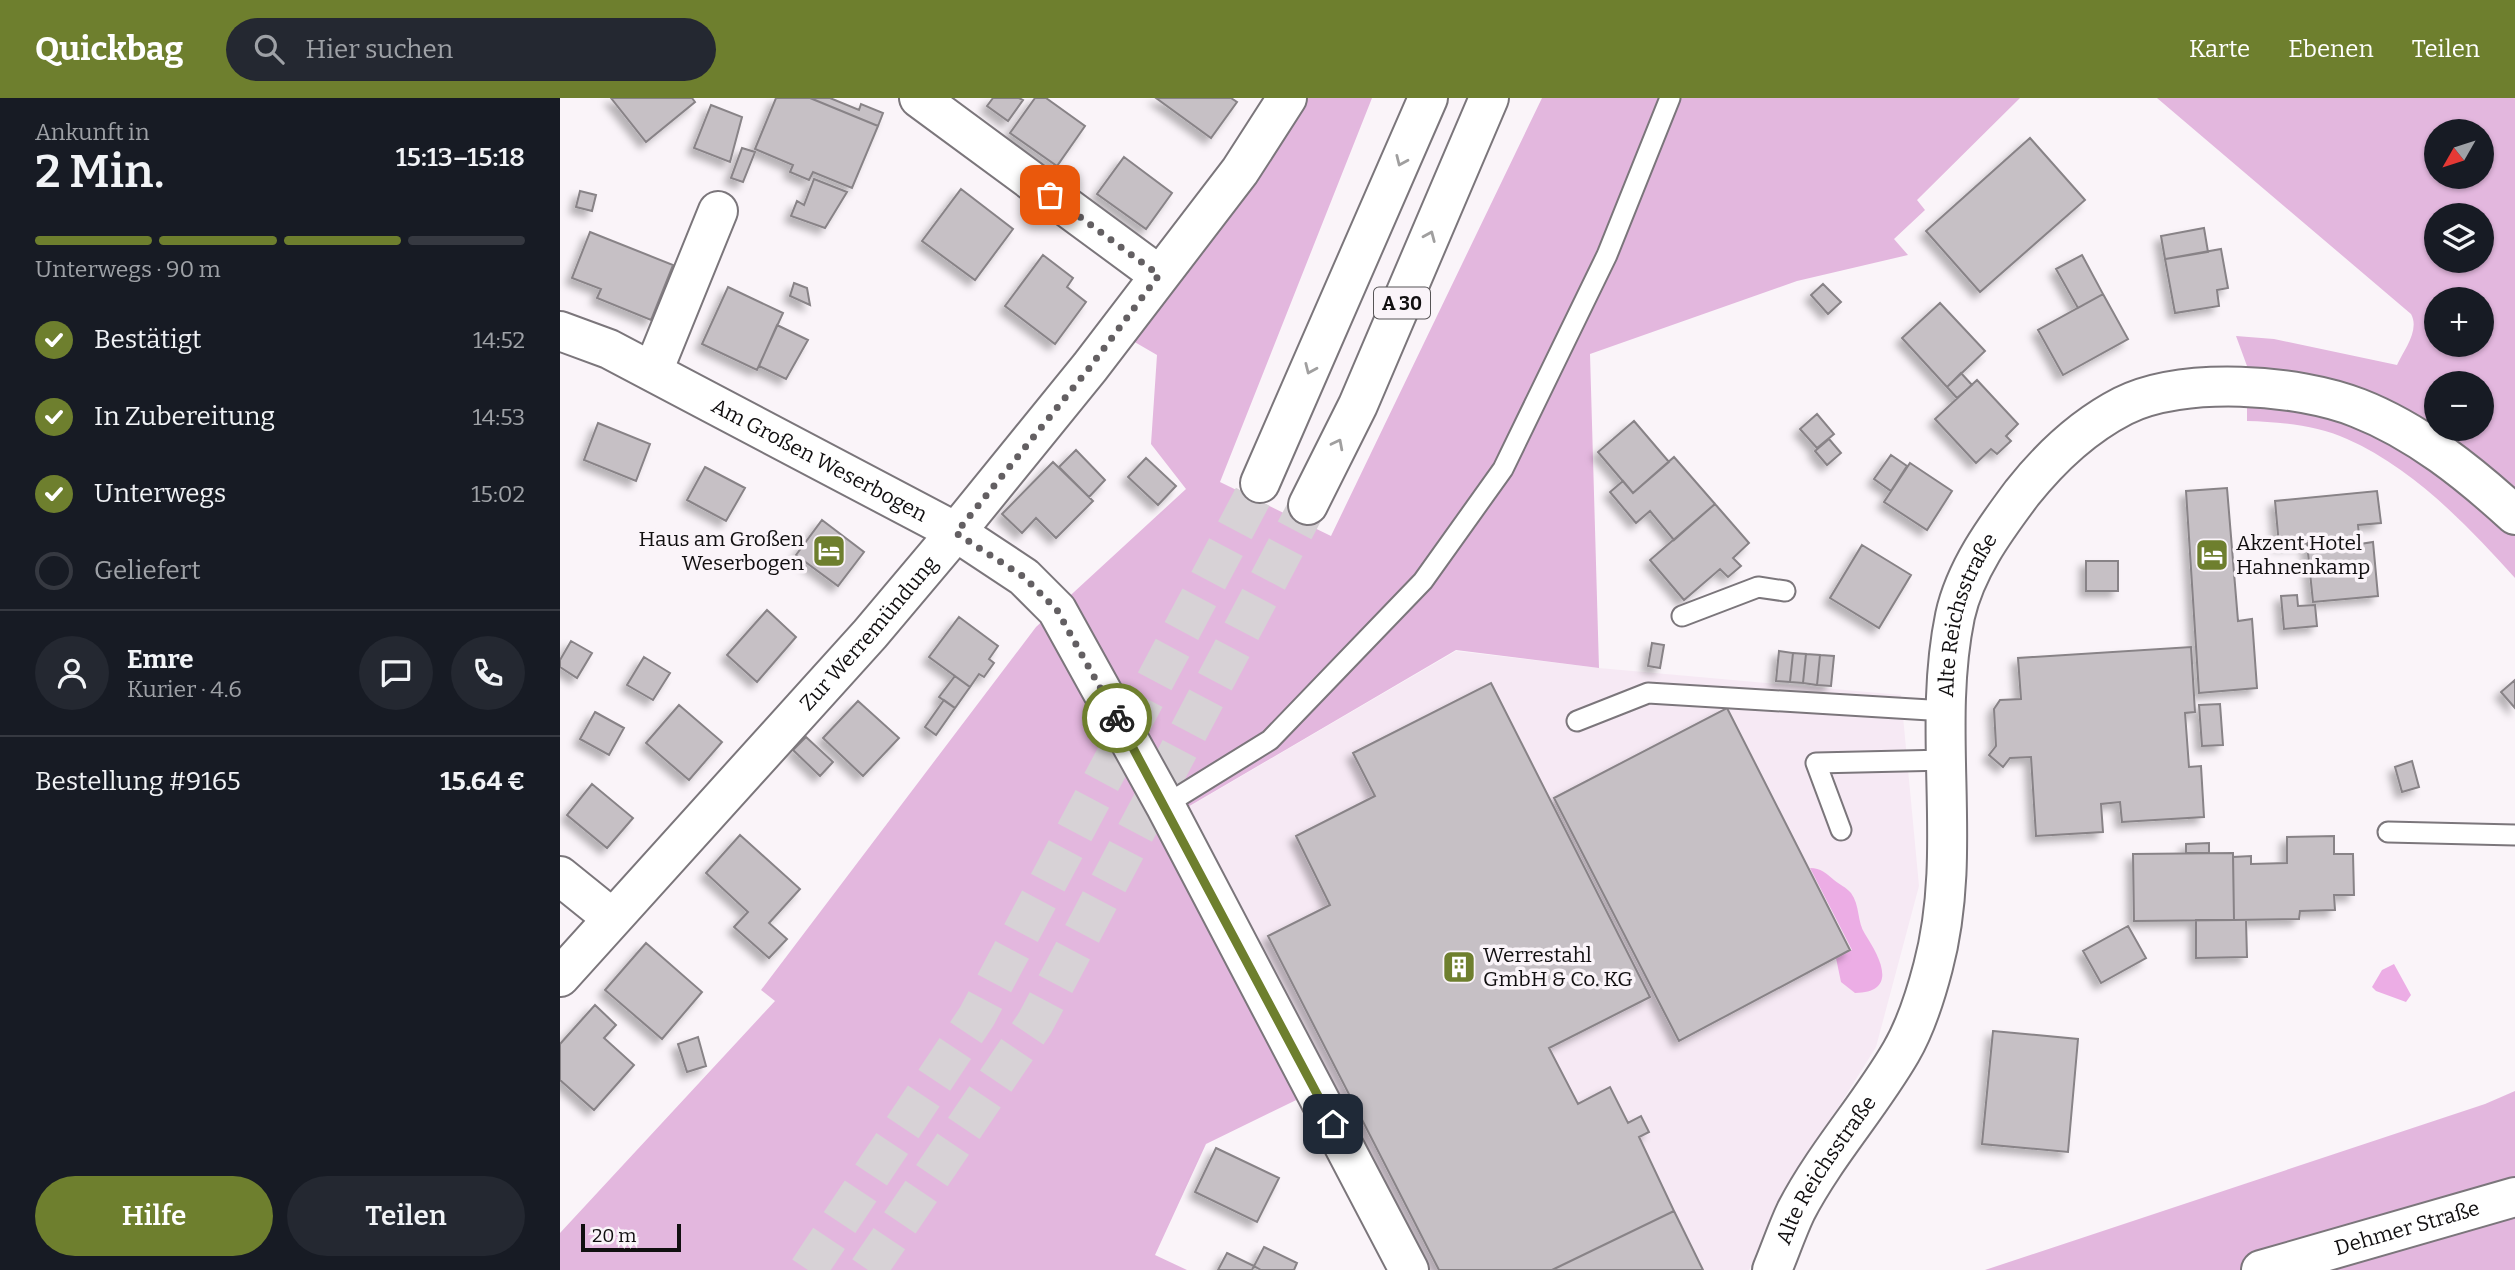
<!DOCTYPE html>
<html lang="de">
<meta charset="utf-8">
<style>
:root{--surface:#171b24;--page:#242831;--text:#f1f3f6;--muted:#9ea1a6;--line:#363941;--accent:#6e7f2e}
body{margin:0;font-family:Bitter,serif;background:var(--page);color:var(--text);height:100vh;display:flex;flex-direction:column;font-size:26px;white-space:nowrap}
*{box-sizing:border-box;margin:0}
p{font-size:23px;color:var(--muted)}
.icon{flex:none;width:38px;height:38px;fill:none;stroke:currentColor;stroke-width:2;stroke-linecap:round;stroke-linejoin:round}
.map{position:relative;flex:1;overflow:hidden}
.sheet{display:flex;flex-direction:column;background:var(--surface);width:560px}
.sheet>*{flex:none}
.needle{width:46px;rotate:231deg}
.buttons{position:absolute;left:1864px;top:21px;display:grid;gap:14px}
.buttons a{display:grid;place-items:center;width:70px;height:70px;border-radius:50%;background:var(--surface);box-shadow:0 2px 5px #0004;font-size:35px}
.scale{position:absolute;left:21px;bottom:18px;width:100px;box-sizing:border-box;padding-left:7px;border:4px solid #110f10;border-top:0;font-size:19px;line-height:24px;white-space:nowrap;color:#110f10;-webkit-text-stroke:5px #faf4f9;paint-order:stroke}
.pin{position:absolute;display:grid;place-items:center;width:60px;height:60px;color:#fff;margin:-30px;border-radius:14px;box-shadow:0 4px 10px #0006}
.courier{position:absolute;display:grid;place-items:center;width:70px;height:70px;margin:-35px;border:5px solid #6e7f2e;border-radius:50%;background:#fff;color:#222;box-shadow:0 2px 9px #0007}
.head em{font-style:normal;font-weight:600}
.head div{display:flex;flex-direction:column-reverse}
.head{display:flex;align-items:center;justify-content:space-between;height:119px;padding:0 35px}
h1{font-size:46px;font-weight:600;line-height:52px}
.bar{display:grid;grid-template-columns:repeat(4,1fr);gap:10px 7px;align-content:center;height:84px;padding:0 35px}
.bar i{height:9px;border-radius:5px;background:var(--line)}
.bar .selected{background:var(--accent)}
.bar p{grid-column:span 4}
.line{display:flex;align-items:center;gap:18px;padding:0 35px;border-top:2px solid var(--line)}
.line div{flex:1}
.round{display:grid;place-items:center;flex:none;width:74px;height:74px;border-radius:37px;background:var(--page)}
ol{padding:0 35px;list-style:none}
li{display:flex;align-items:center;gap:21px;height:77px}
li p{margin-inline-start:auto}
li .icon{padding:7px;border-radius:50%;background:var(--accent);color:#fff;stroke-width:4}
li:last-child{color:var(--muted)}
li i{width:38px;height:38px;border:4px solid var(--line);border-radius:50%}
.primary-button{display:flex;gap:14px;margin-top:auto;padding:14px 35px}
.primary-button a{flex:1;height:80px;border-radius:42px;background:var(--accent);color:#fff;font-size:28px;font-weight:600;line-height:80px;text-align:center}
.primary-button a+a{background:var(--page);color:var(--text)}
header{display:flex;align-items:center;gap:42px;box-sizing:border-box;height:98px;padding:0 35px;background:var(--accent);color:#fff}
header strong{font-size:33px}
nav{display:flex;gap:38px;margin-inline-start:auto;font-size:24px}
.search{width:490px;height:63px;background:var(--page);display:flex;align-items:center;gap:18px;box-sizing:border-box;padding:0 24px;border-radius:38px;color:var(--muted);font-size:26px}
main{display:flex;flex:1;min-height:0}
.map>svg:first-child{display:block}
.built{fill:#f6e9f4}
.green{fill:#e3b7de;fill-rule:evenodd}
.water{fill:#ecade5}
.building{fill:#c6c0c5;stroke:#888387;stroke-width:2;filter:url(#shadow)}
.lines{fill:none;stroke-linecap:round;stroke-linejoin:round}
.highway-tunnel{stroke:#d7d2d6;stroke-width:38;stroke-dasharray:38 19;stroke-linecap:butt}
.lane-casing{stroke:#7b767b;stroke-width:23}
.street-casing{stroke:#7b767b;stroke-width:42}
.secondary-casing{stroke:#7b767b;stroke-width:42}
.highway-casing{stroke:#7b767b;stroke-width:42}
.lane{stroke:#fff;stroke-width:19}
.street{stroke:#fff;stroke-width:38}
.secondary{stroke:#fff;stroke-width:38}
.highway{stroke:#fff;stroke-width:38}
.oneway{stroke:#a09f9f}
.done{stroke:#635f62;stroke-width:7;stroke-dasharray:0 12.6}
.route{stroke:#6e7f2e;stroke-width:9}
.labels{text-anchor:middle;stroke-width:7;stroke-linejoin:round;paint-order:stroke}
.shield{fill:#faf4f9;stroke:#575456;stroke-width:2}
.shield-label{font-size:19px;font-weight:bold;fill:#110f10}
.street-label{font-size:21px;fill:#110f10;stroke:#faf4f9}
.poi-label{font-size:21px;fill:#110f10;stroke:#faf4f9;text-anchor:start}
</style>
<header>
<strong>Quickbag</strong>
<div class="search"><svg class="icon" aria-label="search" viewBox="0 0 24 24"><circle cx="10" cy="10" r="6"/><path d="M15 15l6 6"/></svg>Hier suchen</div>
<nav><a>Karte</a><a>Ebenen</a><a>Teilen</a></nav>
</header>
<main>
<section class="sheet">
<div class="head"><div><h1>2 Min.</h1><p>Ankunft in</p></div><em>15:13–15:18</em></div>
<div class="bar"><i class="selected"></i><i class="selected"></i><i class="selected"></i><i></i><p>Unterwegs · 90 m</p></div>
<ol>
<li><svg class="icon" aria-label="check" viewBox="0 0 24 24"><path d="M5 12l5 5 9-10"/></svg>Bestätigt<p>14:52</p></li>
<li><svg class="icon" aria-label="check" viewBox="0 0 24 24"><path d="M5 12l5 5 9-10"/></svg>In Zubereitung<p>14:53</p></li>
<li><svg class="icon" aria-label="check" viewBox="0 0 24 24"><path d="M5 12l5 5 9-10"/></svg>Unterwegs<p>15:02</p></li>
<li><i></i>Geliefert</li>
</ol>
<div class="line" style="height:126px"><a class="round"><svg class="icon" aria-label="person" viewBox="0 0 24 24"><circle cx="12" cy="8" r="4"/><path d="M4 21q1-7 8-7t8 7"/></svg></a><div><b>Emre</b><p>Kurier · 4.6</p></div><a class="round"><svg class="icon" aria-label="chat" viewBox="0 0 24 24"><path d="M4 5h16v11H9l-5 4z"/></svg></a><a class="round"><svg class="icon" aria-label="phone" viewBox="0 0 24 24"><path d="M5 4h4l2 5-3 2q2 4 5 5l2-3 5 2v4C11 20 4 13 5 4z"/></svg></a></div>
<div class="line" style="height:91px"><div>Bestellung #9165</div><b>15.64 €</b></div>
<div class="primary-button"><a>Hilfe</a><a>Teilen</a></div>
</section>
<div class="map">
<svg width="1955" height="1172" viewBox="0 0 1955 1172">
<defs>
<filter id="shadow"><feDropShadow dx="-6" dy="6" stdDeviation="3.5" flood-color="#0004"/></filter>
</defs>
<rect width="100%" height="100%" fill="#faf4f9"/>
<path class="built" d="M 896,553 L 1039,570 L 1341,597 L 1359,788 L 1316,949 L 1218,1106 L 1189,1172 L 855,1172 L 620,714 Z"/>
<path class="green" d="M 744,0 L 812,0 L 660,384 L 771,438 L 982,0 L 1460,0 L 1357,102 L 1365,112 L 1334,141 L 1348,157 L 1237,183 L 1030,256 L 1039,570 L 896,552 L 621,713 L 761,990 L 646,1046 L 595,1157 L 627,1172 L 0,1172 L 0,1135 L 215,903 L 201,892 L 476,529 L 626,391 L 591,346 L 597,257 L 566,239 Z
M 1597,0 L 1955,0 L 1955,480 C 1907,427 1853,370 1787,341 C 1757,327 1720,324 1687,323 L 1687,268 L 1676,238 L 1714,241 L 1837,267 C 1844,252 1860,232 1851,216 ZM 1876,33 L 1922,33 L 1922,79 L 1876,79 ZM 1876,117 L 1922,117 L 1922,163 L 1876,163 ZM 1876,201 L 1922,201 L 1922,247 L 1876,247 ZM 1876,285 L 1922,285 L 1922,331 L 1876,331 Z
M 1955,993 L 1955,1172 L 1425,1172 L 1925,1006 Z"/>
<path class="water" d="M 1250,770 C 1261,770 1266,775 1274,782 C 1280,787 1286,789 1291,795 C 1300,807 1297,824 1305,836 C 1319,858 1340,894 1295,895 L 1281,884 L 1276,860 L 1292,852 Z
M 1834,866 L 1851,897 L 1846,904 L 1816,893 L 1812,889 L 1822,872 Z"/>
<path class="building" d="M 51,0 L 132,0 L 135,4 L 86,44 Z
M 216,0 L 250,0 L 318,28 L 292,90 L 253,74 L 249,82 L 230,74 L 233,67 L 195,51 Z
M 250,0 L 270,0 L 299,12 L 301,6 L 323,15 L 318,28 Z
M 433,0 L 459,0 L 463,2 L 448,23 L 427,8 Z
M 475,0 L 486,0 L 525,28 L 497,68 L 450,35 Z
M 596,0 L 671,0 L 677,4 L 651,40 Z
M 151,7 L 182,19 L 170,64 L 134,50 Z
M 1470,40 L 1525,102 L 1420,194 L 1366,133 Z
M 182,50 L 195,54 L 183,84 L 171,80 Z
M 564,59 L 612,95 L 586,131 L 537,96 Z
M 254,81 L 287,94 L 265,130 L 231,118 L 237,103 L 244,107 Z
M 401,91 L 453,131 L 415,182 L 362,143 Z
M 20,93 L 36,97 L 32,113 L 16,109 Z
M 1644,130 L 1648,154 L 1605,161 L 1601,138 Z
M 30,134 L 113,167 L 91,222 L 37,200 L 41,191 L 12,180 Z
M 1661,151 L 1668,190 L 1657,192 L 1659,208 L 1615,215 L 1605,161 Z
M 483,157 L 513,180 L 507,189 L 526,204 L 495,246 L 445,208 Z
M 1522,157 L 1543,196 L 1518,210 L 1496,171 Z
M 234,185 L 247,190 L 250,207 L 230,198 Z
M 1263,186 L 1281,204 L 1268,216 L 1251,197 Z
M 168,189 L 223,215 L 197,272 L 142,246 Z
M 1543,196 L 1568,241 L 1503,277 L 1478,232 Z
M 1380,205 L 1425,253 L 1387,289 L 1342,240 Z
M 217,227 L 248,242 L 226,281 L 199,268 Z
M 1401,275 L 1412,287 L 1397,300 L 1387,289 Z
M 1417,282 L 1458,326 L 1446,338 L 1451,343 L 1437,356 L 1431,351 L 1416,365 L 1375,321 Z
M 1257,316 L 1274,336 L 1257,350 L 1240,331 Z
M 1074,323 L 1109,364 L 1073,395 L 1038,354 Z
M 38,325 L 90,346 L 76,383 L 24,362 Z
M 1269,341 L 1281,355 L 1267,367 L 1255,353 Z
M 516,352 L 545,382 L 529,399 L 499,369 Z
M 1331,357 L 1347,368 L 1331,393 L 1314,381 Z
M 1114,359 L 1155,406 L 1114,442 L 1090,413 L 1076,425 L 1050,394 L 1063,383 L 1073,395 Z
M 586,360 L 616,388 L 598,407 L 568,379 Z
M 493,364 L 533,403 L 496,440 L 476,420 L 462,435 L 442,416 Z
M 1350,365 L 1392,393 L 1367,432 L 1324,404 Z
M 145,369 L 185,390 L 166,423 L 127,402 Z
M 1667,390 L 1678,523 L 1692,521 L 1697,590 L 1639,595 L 1626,393 Z
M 1817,393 L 1821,425 L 1798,427 L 1800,446 L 1813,444 L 1818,498 L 1753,504 L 1747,445 L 1719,447 L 1715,403 Z
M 1155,406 L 1189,445 L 1173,460 L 1181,468 L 1168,479 L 1160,471 L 1124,502 L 1090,462 Z
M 262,422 L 304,454 L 278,488 L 236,457 Z
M 1302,447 L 1351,477 L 1319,530 L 1270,500 Z
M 1526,463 L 1558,463 L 1558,493 L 1526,493 Z
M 1737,497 L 1738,508 L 1755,507 L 1757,528 L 1724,531 L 1721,498 Z
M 207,512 L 236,539 L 197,584 L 167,557 Z
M 399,519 L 438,548 L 429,561 L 434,565 L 424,579 L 419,576 L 410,589 L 369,559 Z
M 11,543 L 32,555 L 17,580 L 0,569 L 0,562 Z
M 1092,545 L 1104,547 L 1100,570 L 1088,568 Z
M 1631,549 L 1635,614 L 1625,615 L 1629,669 L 1641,668 L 1644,719 L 1562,724 L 1560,704 L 1541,706 L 1543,734 L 1476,738 L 1471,659 L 1450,660 L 1443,669 L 1429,657 L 1436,648 L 1434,611 L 1440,602 L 1461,601 L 1458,560 Z
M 1219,553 L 1233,555 L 1230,584 L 1216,583 Z
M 1233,555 L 1246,556 L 1243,585 L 1230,584 Z
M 1246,556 L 1260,557 L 1257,587 L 1243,585 Z
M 1260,557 L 1274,558 L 1271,588 L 1257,587 Z
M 84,559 L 110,575 L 93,602 L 67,587 Z
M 395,578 L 410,589 L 395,610 L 379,599 Z
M 1955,582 L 1955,610 L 1941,594 Z
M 931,585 L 1090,899 L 989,950 L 1018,1006 L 1050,989 L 1068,1025 L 1081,1018 L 1089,1034 L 1079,1039 L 1114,1113 L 992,1172 L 879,1172 L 708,838 L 770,807 L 736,738 L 815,698 L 793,655 Z
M 384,602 L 395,610 L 376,637 L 365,629 Z
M 298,603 L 339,640 L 303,678 L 263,640 Z
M 1660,606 L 1663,647 L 1642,648 L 1639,607 Z
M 119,607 L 162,644 L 129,682 L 86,645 Z
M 1167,610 L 1290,852 L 1119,943 L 994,700 Z
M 35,614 L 64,630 L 49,657 L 20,641 Z
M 246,639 L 273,664 L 260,678 L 233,652 Z
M 1852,663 L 1859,689 L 1842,694 L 1835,669 Z
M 32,686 L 73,720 L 47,750 L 7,717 Z
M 180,737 L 240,791 L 209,825 L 227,841 L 209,860 L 174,829 L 188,814 L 146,775 Z
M 1774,738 L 1774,756 L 1793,756 L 1794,797 L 1774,797 L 1775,812 L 1740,813 L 1739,821 L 1674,822 L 1673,759 L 1691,758 L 1691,766 L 1727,765 L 1727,739 Z
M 1649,745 L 1649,755 L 1626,755 L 1626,746 Z
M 1673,755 L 1674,822 L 1574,823 L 1573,756 Z
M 1636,822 L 1686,822 L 1687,859 L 1636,860 Z
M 1568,828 L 1586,860 L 1541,885 L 1523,853 Z
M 86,845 L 142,894 L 102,941 L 45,892 Z
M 35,907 L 56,927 L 44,940 L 74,967 L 34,1012 L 0,982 L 0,946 Z
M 1433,933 L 1518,941 L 1508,1054 L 1422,1046 Z
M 138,939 L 146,968 L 127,974 L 118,946 Z
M 656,1050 L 719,1080 L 697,1124 L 635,1094 Z
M 1114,1113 L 1143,1172 L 992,1172 Z
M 704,1149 L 737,1165 L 734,1172 L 701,1172 L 694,1168 Z
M 667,1155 L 694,1168 L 692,1172 L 658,1172 Z"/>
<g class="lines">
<path class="highway-tunnel" d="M 248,1172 L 417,918 L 700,385
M 308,1172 L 475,925 L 748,407"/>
<defs>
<path id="lane" d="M 1122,518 L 1198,489 L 1225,493
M 1017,623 L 1088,595 L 1386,613
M 605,707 L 710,642 L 863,483 L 943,371 L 1047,157 L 1110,0
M 1281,732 L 1256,665 L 1387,662
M 1828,734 L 1955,737"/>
<g id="street">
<path d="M 359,0 L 599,177"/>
<path id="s1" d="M 0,233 L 49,251 L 396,434 L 464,479 L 497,512 L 605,707 L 849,1172"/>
<path d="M 93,273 L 158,113"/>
<path d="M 0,778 L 52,820"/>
<path id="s2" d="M 0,879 L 310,536 L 396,434 L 530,269 L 680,73 L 727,0"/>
<path id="s3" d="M 1212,1172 C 1220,1153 1227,1132 1236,1113 C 1265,1057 1309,1009 1341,954 C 1355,930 1366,896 1373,869 C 1404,753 1371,634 1395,518 C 1405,472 1435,431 1462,395 C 1489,361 1524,328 1563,308 C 1623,278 1738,286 1798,310 C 1857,333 1909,375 1955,417"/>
</g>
<g id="secondary">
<path id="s4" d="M 1701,1172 L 1955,1099"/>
</g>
<path id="highway" d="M 700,385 L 868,0
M 748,407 L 798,307 L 929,0"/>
</defs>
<use href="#lane" class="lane-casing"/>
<use href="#street" class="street-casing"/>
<use href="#secondary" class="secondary-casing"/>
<use href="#highway" class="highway-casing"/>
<use href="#lane" class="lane"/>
<use href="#street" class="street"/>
<use href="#secondary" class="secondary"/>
<use href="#highway" class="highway"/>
</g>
<defs><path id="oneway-chevron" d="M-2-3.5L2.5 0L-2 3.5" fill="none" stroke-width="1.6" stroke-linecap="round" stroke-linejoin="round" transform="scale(1.75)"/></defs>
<g class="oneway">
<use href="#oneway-chevron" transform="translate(841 63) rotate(114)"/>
<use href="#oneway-chevron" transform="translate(870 138) rotate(-67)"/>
<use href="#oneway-chevron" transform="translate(750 271) rotate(114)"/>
<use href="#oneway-chevron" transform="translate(778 346) rotate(-63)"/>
</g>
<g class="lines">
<path class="done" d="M 490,97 L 599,177 L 530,269 L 396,435 L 464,479 L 497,512 L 557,620"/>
<path class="route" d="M 557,620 L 773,1026"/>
</g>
<defs>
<symbol id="hotel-square" viewBox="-11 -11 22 22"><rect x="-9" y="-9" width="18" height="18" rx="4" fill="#6e7f2e" stroke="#faf4f9"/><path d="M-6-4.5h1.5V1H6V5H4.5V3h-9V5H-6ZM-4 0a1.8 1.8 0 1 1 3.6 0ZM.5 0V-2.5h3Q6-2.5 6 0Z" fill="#fff"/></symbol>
<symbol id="building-square" viewBox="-11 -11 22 22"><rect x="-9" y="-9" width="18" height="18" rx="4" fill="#6e7f2e" stroke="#faf4f9"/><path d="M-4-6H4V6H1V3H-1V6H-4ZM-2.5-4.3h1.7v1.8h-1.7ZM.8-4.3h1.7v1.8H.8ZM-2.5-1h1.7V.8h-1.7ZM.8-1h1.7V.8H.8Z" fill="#fff"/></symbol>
</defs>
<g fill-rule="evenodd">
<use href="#hotel-square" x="250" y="434" width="38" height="38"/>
<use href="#hotel-square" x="1633" y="438" width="38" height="38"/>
<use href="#building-square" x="880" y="850" width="38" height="38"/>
</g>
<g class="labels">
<rect class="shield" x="814" y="189.5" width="56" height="31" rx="5"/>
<g class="shield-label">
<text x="842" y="212">A 30</text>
</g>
<g class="street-label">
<text dy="7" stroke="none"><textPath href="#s1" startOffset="290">Am Großen Weserbogen</textPath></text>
<text dy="7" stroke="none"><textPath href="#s3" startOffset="702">Alte Reichsstraße</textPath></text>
<text dy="7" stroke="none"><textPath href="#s2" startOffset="462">Zur Werremündung</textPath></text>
<text dy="7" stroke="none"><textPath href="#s3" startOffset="114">Alte Reichsstraße</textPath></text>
<text dy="7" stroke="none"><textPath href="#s4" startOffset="152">Dehmer Straße</textPath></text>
</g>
<g class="poi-label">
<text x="244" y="448" text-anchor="end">Haus am Großen<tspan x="244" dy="24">Weserbogen</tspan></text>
<text x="1676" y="452">Akzent Hotel<tspan x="1676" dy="24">Hahnenkamp</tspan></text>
<text x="923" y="864">Werrestahl<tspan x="923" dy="24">GmbH &amp; Co. KG</tspan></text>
</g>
</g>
</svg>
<div class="buttons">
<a><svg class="needle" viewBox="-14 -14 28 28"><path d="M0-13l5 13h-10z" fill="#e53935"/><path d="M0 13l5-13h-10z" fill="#9ea1a6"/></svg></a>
<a><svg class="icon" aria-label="layers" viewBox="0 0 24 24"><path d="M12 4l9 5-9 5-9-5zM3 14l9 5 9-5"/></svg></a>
<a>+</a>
<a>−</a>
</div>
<div class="scale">20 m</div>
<div class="pin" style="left:490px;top:97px;background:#ea580c"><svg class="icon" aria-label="bag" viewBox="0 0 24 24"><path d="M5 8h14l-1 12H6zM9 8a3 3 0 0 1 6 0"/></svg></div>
<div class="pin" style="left:773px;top:1026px;background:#1f2937"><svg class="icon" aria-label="home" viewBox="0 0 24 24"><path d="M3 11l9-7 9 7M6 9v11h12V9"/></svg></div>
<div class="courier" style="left:557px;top:620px"><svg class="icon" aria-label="bike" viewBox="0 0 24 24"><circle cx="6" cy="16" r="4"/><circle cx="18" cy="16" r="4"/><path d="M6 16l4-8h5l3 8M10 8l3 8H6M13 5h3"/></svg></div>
</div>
</main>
